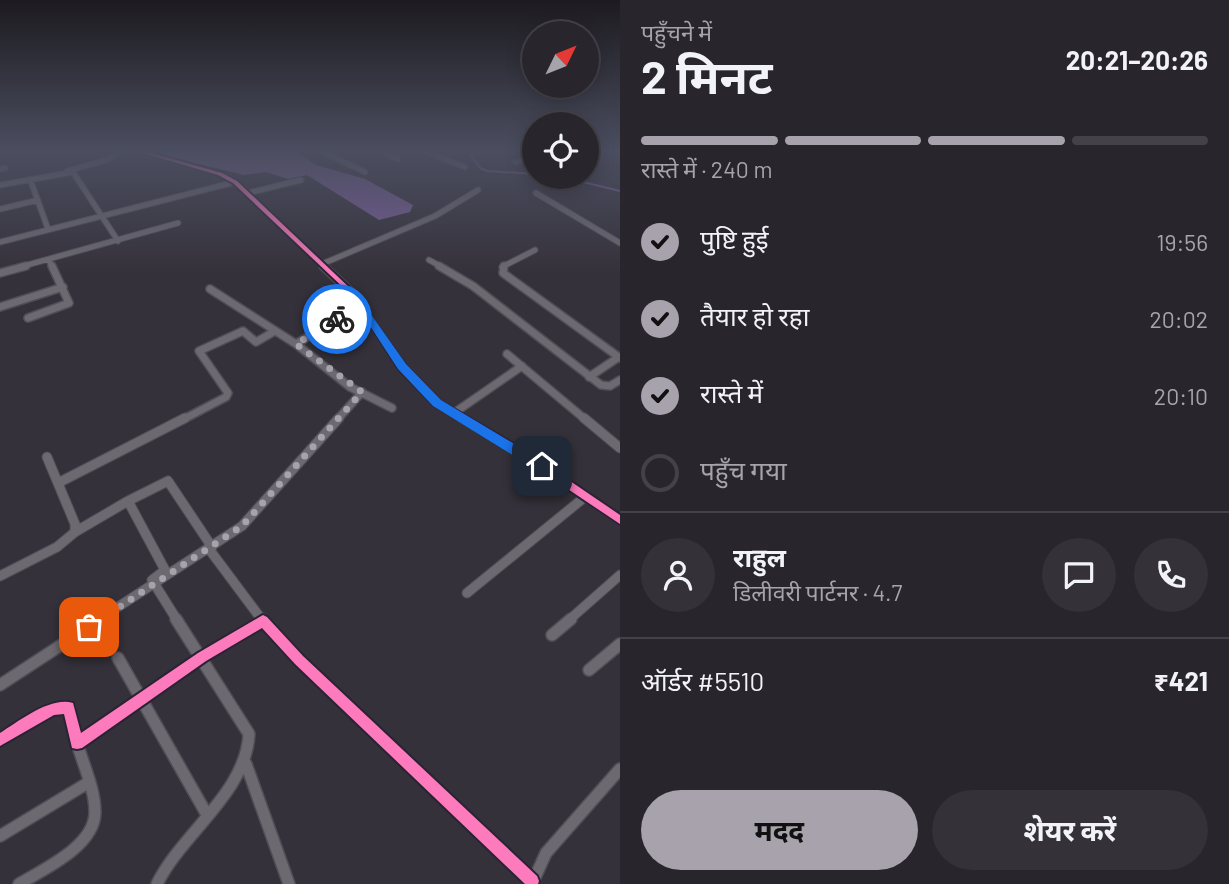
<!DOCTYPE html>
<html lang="hi">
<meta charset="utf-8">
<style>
:root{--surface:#28252c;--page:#343138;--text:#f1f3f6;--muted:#a5a5a9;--line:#444248;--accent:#a7a2ac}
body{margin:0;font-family:Barlow,"Noto Sans Devanagari",sans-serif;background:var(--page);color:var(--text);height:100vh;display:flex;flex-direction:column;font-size:26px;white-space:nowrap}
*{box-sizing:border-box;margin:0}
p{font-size:23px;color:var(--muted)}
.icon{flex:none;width:38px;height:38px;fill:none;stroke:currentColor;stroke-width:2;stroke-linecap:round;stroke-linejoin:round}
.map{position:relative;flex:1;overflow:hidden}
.drawer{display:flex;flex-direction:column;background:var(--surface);width:609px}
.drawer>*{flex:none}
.needle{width:46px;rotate:47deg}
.tools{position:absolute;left:522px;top:21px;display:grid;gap:14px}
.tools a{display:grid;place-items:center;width:77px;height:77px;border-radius:50%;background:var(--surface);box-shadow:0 4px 18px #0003,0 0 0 2px var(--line);font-size:35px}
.pin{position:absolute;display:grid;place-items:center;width:60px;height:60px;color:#fff;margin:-30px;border-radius:14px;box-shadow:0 4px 10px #0006}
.courier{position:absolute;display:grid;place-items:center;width:70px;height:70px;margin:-35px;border:5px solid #1a73e8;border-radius:50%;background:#fff;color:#222;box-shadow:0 2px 9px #0007}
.head em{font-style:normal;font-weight:700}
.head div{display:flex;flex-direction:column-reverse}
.head{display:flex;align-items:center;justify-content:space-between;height:119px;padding:0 21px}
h1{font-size:46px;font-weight:700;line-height:52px}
.bar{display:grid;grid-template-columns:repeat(4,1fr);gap:10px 7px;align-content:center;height:84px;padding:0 21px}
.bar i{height:9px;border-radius:5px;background:var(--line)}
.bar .active{background:var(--accent)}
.bar p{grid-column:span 4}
.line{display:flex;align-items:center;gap:18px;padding:0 21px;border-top:2px solid var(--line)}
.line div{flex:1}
.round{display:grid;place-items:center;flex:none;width:74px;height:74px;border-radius:37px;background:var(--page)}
ol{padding:0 21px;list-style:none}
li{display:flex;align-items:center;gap:21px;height:77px}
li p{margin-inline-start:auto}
li .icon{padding:7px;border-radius:50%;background:var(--accent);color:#111;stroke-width:4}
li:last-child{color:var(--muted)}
li i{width:38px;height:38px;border:4px solid var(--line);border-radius:50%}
.button{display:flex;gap:14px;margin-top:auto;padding:14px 21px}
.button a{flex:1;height:80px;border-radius:42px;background:var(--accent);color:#111;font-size:28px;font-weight:700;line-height:80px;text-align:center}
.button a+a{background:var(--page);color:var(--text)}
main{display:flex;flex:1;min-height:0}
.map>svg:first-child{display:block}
.water{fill:#7a5e99}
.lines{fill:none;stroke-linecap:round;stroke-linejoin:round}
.stream{stroke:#7a5e99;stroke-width:2}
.street-far3-casing{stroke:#514d56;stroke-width:7}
.street-far2-casing{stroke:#514d56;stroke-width:10}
.street-far1-casing{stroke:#514d56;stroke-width:11}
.street-casing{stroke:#514d56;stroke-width:14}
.street-far3{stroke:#6c6970;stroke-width:5}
.street-far2{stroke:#6c6970;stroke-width:7}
.street-far1{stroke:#6c6970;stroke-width:9}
.street{stroke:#6c6970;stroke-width:11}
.cycleway-casing{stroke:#2b2334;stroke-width:4}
.cycleway{fill:#fd7abc;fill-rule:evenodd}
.route{fill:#1a73e8}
.done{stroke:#a7a2ac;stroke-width:7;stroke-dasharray:0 12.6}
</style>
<main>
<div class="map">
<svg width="620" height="884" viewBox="0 0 620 884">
<rect width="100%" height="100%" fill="#35313a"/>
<path class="water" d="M 145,151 L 296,151 L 316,165 L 365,179 L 413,205 L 410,212 L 379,220 L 307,175 L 288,179 L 266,172 L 244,175 Z"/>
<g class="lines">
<path class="stream" d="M 477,151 L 471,155 L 480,168 L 487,171 L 534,174
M 563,177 L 620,191"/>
<defs>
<path id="street-far3" d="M 138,151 L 220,174 L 235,182 L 325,267
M 321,151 L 365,172
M 382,151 L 398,159
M 424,151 L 465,167
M 516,162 L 534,157
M 0,169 L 5,168
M 67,171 L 106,160 L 120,151
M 30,179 L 48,229
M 0,185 L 73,172 L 118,241
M 248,193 L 301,180
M 536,193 L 620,243
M 0,209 L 38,200
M 0,242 L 235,182
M 49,260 L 52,267
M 429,260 L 442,267
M 322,264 L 435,216 L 478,190
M 20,267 L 178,223
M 502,267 L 535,250"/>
<path id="street-far2" d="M 323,266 L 351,292 L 402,367 L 437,403 L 465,420
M 439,266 L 473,286 L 601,385 L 610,386 L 620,380
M 504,266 L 503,273 L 620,358
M 0,273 L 26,266
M 210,289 L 296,344 L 350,387 L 392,408
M 0,307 L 63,287
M 28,318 L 69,303 L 52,266
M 296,344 L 360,305
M 507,354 L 586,420
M 589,377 L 619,357
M 454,413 L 522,366
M 182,420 L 226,397 L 228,393 L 199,351 L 243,331 L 256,342 L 275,331
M 337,420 L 362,392"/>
<path id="street-far1" d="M 462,418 L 526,456 L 620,520
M 584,418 L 620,448
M 58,483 L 185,418
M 128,501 L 168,481 L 212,547
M 75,532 L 128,501 L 165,570 L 152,580 L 177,620
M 209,549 L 262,620
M 0,576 L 57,547 L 75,532 L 75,524 L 47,457
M 467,593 L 586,496
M 98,620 L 242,526 L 339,418
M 569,620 L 620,575"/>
<path id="street" d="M 261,619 L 263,621
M 552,635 L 571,619
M 118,658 L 206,813
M 589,670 L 620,644
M 0,685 L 101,619
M 0,740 L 52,709 L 69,707 L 77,743 L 202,657 L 263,621 L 299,660 L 532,881
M 246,764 L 289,884
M 0,836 L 86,784
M 19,884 C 44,869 95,846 95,812 C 95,789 83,764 77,743
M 157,884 C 182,833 246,793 249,734 L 176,619
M 532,884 L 546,853 L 620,769"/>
</defs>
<use href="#street-far3" class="street-far3-casing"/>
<use href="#street-far2" class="street-far2-casing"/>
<use href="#street-far1" class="street-far1-casing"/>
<use href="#street" class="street-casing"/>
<use href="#street-far3" class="street-far3"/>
<use href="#street-far2" class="street-far2"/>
<use href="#street-far1" class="street-far1"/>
<use href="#street" class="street"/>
<defs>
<path id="cycleway" d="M 136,151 L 144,151 L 222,173 L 237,181 L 353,291 L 405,365 L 440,401 L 529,453 L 620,515 L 620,524 L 523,459 L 434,405 L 399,369 L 349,293 L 233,183 L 218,175 Z
M 263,615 L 267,617 L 303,656 L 537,876 L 539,881 L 538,884 L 525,884 L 295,664 L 262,628 L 206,661 L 82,748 L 77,749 L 72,748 L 64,714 L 54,715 L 0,746 L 0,733 C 19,721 51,696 73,703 L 81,733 L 198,653 Z"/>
</defs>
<use href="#cycleway" class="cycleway-casing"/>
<use href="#cycleway" class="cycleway"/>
</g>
<linearGradient id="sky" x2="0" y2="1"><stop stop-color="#1d1b20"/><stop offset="0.55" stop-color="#4b4e60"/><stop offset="1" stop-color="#4b4e60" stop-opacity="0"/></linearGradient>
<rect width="620" height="275" fill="url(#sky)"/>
<path class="route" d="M 357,303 L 363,303 L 406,364 L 441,400 L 546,463 L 546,470 L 537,470 L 433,406 L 398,369 L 359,309 L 340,321 L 334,321 L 334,317 Z"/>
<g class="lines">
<path class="done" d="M 89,627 L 242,526 L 362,392 L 296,344 L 337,319"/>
</g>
</svg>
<div class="tools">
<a><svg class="needle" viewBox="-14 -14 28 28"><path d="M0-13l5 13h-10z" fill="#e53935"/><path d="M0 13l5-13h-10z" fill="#a5a5a9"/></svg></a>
<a><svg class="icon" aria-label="locate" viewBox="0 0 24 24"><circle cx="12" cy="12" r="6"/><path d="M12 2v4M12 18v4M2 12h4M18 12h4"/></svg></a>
</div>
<div class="pin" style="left:89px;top:627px;background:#ea580c"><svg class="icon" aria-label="bag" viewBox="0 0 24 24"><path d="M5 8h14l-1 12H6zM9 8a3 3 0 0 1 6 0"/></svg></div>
<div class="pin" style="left:542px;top:466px;background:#1f2937"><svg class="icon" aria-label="home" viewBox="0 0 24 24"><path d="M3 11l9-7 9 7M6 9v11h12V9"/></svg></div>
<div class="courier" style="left:337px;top:319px"><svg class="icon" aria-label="bike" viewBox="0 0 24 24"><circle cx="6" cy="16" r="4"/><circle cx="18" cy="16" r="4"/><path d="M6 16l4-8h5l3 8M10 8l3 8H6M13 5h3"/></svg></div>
</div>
<section class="drawer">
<div class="head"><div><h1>2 मिनट</h1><p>पहुँचने में</p></div><em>20:21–20:26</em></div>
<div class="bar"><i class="active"></i><i class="active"></i><i class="active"></i><i></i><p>रास्ते में · 240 m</p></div>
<ol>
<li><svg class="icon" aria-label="check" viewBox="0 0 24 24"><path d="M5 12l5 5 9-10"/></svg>पुष्टि हुई<p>19:56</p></li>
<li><svg class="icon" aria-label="check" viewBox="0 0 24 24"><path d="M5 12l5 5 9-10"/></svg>तैयार हो रहा<p>20:02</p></li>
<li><svg class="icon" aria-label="check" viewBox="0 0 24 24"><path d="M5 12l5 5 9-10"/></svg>रास्ते में<p>20:10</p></li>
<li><i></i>पहुँच गया</li>
</ol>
<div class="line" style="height:126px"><a class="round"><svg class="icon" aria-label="person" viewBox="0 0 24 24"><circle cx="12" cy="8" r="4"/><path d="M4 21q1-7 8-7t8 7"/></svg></a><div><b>राहुल</b><p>डिलीवरी पार्टनर · 4.7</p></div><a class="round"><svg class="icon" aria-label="chat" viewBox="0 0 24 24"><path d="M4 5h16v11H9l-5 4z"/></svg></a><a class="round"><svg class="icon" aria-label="phone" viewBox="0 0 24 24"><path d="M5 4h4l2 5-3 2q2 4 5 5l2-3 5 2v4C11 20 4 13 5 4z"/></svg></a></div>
<div class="line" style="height:91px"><div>ऑर्डर #5510</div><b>₹421</b></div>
<div class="button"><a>मदद</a><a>शेयर करें</a></div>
</section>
</main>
